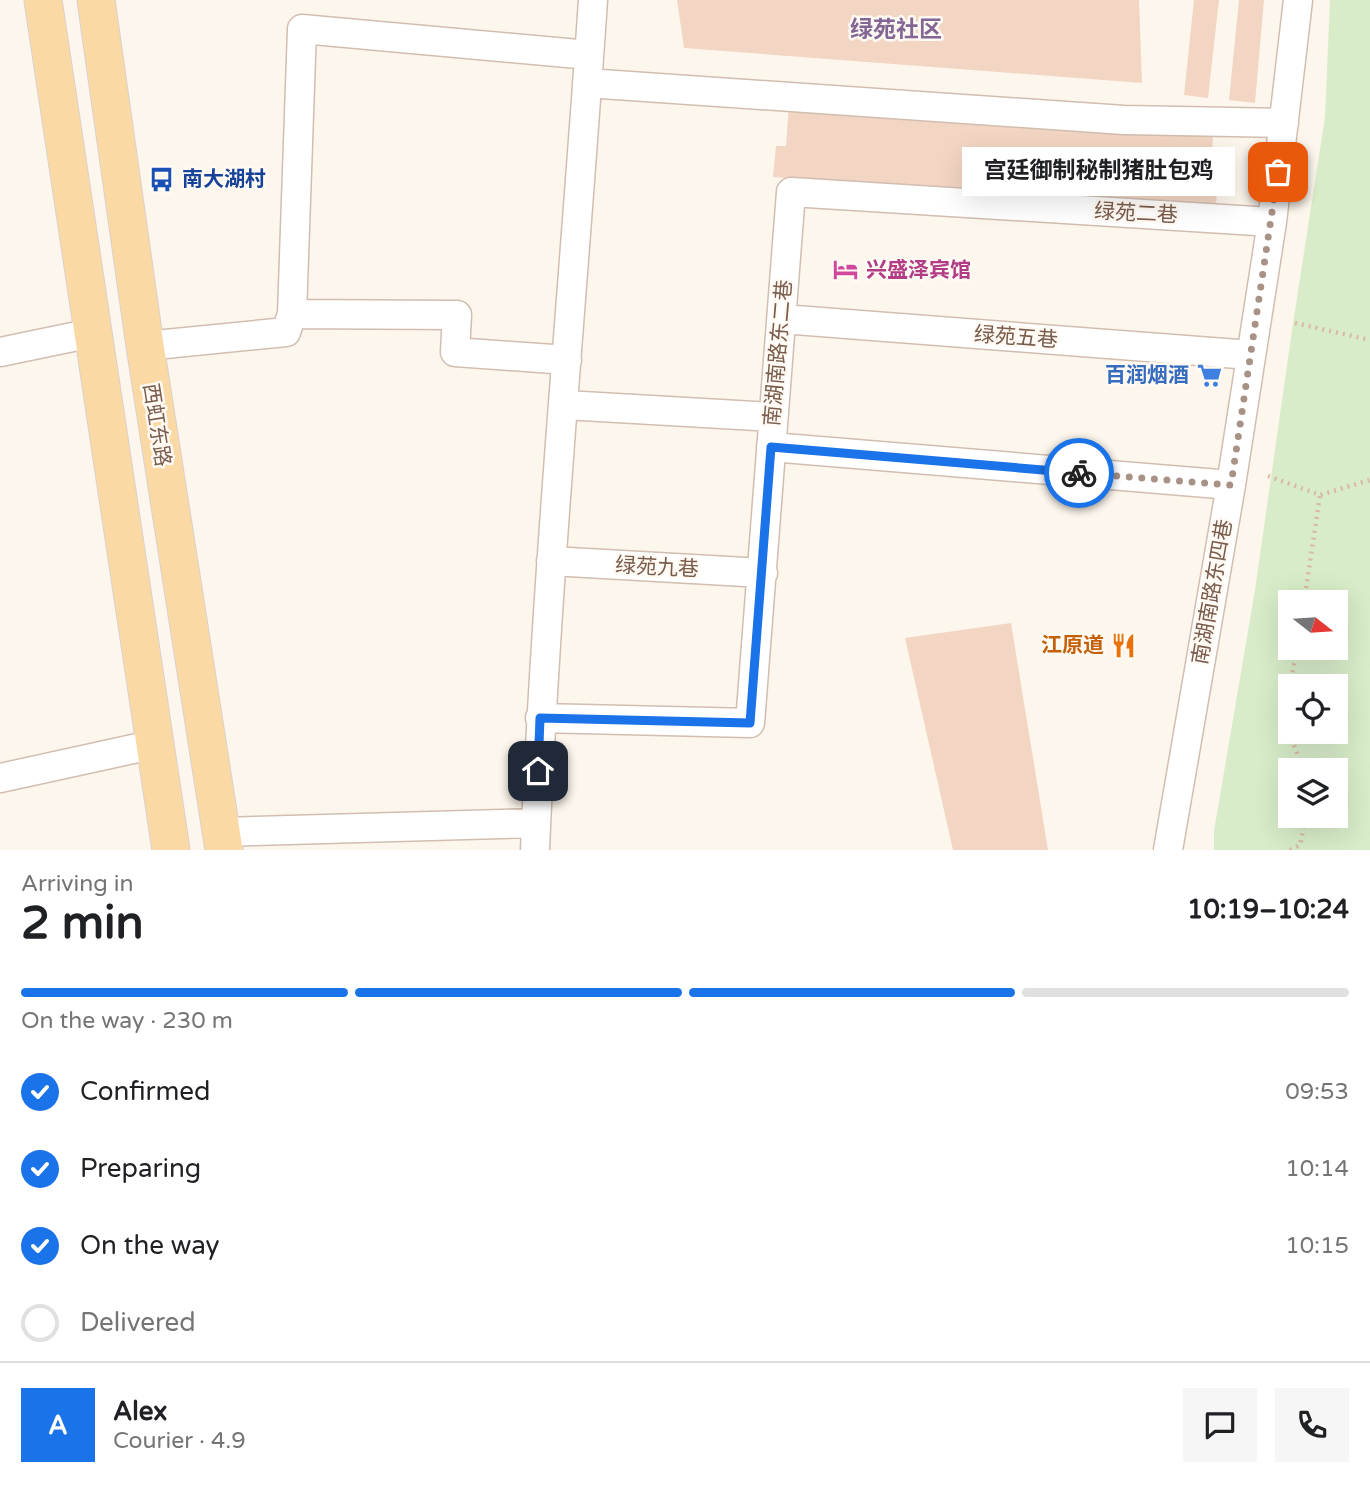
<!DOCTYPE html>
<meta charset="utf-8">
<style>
:root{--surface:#fff;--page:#f6f6f6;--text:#202124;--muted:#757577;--line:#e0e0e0;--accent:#1a73e8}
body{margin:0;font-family:"Varela Round","Noto Sans SC",sans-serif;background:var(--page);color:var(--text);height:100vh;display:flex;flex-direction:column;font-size:26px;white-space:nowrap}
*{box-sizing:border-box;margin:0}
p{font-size:23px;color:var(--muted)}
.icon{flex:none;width:38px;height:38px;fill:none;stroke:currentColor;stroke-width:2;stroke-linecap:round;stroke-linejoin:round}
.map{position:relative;height:850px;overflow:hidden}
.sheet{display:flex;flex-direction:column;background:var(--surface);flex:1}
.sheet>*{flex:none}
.needle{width:46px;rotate:107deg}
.fabs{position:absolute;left:1278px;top:590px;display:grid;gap:14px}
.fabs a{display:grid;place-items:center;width:70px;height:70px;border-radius:0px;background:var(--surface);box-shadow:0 7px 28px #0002;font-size:35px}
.pin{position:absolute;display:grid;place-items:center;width:60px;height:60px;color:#fff;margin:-30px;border-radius:14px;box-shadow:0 4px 10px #0006}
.courier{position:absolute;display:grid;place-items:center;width:70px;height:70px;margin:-35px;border:5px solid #1a73e8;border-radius:50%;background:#fff;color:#222;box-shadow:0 2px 9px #0007}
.bubble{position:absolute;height:49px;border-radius:0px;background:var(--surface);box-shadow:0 7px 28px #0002;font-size:23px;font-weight:700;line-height:49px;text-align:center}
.summary em{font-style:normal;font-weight:700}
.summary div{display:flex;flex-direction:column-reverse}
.summary{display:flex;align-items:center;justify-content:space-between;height:119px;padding:0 21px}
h1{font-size:46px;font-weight:700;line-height:52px}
.bar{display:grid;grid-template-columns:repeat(4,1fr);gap:10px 7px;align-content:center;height:84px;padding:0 21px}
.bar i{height:9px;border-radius:5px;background:var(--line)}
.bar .on{background:var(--accent)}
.bar p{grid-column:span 4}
.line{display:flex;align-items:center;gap:18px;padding:0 21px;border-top:2px solid var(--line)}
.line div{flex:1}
.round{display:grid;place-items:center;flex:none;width:74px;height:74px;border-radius:0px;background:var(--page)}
ol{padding:0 21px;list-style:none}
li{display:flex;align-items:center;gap:21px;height:77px}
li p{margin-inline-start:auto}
li .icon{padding:7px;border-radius:50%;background:var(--accent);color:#fff;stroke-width:4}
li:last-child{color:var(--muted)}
li i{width:38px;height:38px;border:4px solid var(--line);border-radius:50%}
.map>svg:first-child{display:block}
.green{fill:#d8ecc9;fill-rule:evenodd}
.building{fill:#f3d5c3;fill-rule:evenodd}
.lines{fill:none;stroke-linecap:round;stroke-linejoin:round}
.minor-casing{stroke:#d1beb0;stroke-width:31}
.major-casing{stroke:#dad1cd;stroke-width:39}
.path{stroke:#d9b8a5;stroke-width:4.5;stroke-dasharray:2 5;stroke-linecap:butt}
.minor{stroke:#fff;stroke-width:28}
.major{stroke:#fbd9a5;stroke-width:37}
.done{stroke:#a89285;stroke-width:7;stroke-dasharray:0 12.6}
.route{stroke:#1a73e8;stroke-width:9}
.labels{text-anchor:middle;stroke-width:5;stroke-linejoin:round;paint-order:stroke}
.transit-label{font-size:21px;font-weight:bold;fill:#164399;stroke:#fffaf3;text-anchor:start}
.street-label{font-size:21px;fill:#7a5c4d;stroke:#fffaf3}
.hotel-label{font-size:21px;font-weight:bold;fill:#b23c85;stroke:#fffaf3;text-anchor:start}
.shop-label{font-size:21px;font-weight:bold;fill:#366cbe;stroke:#fffaf3;text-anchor:end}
.food-label{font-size:21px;font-weight:bold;fill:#c56008;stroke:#fffaf3;text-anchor:end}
.neighbourhood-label{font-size:23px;font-weight:bold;fill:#846695;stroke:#fffaf3}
</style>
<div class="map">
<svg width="1370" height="850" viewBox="0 0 1370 850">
<rect width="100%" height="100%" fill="#fdf6ec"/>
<path class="green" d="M 1330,0 L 1370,0 L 1370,850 L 1214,850 L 1214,831 L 1255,590 L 1292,330 L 1325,117 ZM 1290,602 L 1335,602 L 1335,648 L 1290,648 ZM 1290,686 L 1335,686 L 1335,732 L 1290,732 ZM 1290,770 L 1335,770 L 1335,816 L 1290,816 Z"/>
<path class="building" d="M 677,0 L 1139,0 L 1142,83 L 684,48 Z
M 1194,0 L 1219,0 L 1208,98 L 1184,95 Z
M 1239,0 L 1264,0 L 1255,103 L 1229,100 Z
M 789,104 L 1213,136 L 1212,152 L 1219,153 L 1216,208 L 773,177 L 776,146 L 786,146 ZM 1080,162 L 1101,164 L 1100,178 L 1079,177 Z
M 1011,623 L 1048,850 L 953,850 L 905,638 Z"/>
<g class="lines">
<defs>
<path id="minor" d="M 587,83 L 1124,120 L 1284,123
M 292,314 L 302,29 L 589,55
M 782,319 L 1251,355
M 145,346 L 286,332 L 292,314 L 457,315 L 455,352 L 567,360
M 0,352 L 92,333
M 565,405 L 773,417
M 771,447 L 1231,485
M 551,561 L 763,573
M 540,718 L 750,723 L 791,192 L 1272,222
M 0,778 L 156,744
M 221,832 L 536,823
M 535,850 C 547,566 574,283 593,0
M 1168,850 L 1231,485 L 1272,222 L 1298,0"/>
<path id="major" d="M 43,0 L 171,850
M 96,0 L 145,346 L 224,850"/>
</defs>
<use href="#minor" class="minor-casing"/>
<use href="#major" class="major-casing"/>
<path class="path" d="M 1295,323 L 1370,340
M 1268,476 L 1320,495 L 1370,480
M 1304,602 L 1320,495
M 1290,686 L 1297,648
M 1290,691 L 1290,714
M 1290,732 L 1291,738 L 1304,770
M 1290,850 L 1300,845 L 1306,816"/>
<use href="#minor" class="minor"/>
<use href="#major" class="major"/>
</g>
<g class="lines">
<path class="done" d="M 1079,473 L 1231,485 L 1278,172"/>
<path class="route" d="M 538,771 L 540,718 L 750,723 L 771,447 L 1079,473"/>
</g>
<defs>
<symbol id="bus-bare" viewBox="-9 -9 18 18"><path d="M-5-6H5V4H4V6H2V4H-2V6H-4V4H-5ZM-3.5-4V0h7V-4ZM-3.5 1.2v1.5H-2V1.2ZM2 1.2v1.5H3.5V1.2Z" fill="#1a4fb4" stroke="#fffaf3" stroke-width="2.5" paint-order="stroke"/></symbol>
<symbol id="hotel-bare" viewBox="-9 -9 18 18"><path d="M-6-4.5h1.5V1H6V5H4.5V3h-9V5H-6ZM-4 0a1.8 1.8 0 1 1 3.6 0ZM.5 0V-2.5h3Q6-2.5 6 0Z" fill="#d1479c" stroke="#fffaf3" stroke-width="2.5" paint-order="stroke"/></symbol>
<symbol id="supermarket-bare" viewBox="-9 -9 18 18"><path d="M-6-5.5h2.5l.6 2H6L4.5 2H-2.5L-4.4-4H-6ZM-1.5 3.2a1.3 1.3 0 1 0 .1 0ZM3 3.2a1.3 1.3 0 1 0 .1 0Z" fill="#3f7fe0" stroke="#fffaf3" stroke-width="2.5" paint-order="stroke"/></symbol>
<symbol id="restaurant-bare" viewBox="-9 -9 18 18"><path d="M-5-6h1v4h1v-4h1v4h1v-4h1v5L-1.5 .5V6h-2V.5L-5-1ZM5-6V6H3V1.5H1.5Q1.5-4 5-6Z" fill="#e8710a" stroke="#fffaf3" stroke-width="2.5" paint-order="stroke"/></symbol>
</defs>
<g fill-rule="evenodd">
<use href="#bus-bare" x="144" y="162" width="35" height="35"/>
<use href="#hotel-bare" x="828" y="252" width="35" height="35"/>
<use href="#supermarket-bare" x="1192" y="358" width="35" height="35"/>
<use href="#restaurant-bare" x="1106" y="628" width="35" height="35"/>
</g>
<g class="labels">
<g class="transit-label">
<text x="182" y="186">南大湖村</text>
</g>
<g class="street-label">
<text transform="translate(1136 213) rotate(3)" y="7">绿苑二巷</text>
<text transform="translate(1016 337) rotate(4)" y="7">绿苑五巷</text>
<text transform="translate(778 353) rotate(-85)" y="7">南湖南路东二巷</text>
<text transform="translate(157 425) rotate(81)" y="7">西虹东路</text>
<text transform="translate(657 567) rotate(3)" y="7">绿苑九巷</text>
<text transform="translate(1212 592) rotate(-80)" y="7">南湖南路东四巷</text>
</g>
<g class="hotel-label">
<text x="866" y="277">兴盛泽宾馆</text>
</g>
<g class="shop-label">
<text x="1189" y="382">百润烟酒</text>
</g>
<g class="food-label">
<text x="1104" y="652">江原道</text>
</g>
<g class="neighbourhood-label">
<text x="896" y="37">绿苑社区</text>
</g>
</g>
</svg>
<div class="fabs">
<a><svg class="needle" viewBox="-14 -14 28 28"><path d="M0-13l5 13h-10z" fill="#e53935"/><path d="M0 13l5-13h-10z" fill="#757577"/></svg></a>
<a><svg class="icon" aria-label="locate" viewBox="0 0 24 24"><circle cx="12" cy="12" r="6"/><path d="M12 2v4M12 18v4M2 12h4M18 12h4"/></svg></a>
<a><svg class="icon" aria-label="layers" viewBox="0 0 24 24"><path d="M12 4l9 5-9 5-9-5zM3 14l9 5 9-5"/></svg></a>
</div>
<div class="pin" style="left:1278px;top:172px;background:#ea580c"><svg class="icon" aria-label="bag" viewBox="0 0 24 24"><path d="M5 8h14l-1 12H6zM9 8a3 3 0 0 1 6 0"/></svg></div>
<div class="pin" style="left:538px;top:771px;background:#1f2937"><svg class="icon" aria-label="home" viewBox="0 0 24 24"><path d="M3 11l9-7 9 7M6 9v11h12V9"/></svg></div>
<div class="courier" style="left:1079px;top:473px"><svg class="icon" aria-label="bike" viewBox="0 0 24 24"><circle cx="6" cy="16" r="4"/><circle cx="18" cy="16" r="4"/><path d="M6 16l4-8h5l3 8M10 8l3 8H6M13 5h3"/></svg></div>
<div class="bubble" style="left:962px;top:147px;width:273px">宫廷御制秘制猪肚包鸡</div>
</div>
<section class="sheet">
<div class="summary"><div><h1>2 min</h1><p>Arriving in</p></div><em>10:19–10:24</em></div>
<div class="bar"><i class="on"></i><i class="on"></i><i class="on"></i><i></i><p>On the way · 230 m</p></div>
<ol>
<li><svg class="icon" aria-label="check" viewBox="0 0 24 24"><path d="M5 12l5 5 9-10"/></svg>Confirmed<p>09:53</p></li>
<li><svg class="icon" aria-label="check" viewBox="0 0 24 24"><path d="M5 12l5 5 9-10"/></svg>Preparing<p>10:14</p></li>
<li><svg class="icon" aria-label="check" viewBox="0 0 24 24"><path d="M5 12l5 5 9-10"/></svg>On the way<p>10:15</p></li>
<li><i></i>Delivered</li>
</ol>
<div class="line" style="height:126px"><b class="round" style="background:var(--accent);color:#fff">A</b><div><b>Alex</b><p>Courier · 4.9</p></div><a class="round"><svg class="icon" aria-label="chat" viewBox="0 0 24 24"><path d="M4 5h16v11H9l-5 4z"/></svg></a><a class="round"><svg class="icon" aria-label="phone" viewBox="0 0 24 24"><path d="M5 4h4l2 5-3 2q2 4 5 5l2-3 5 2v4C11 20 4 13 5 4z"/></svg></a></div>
</section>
